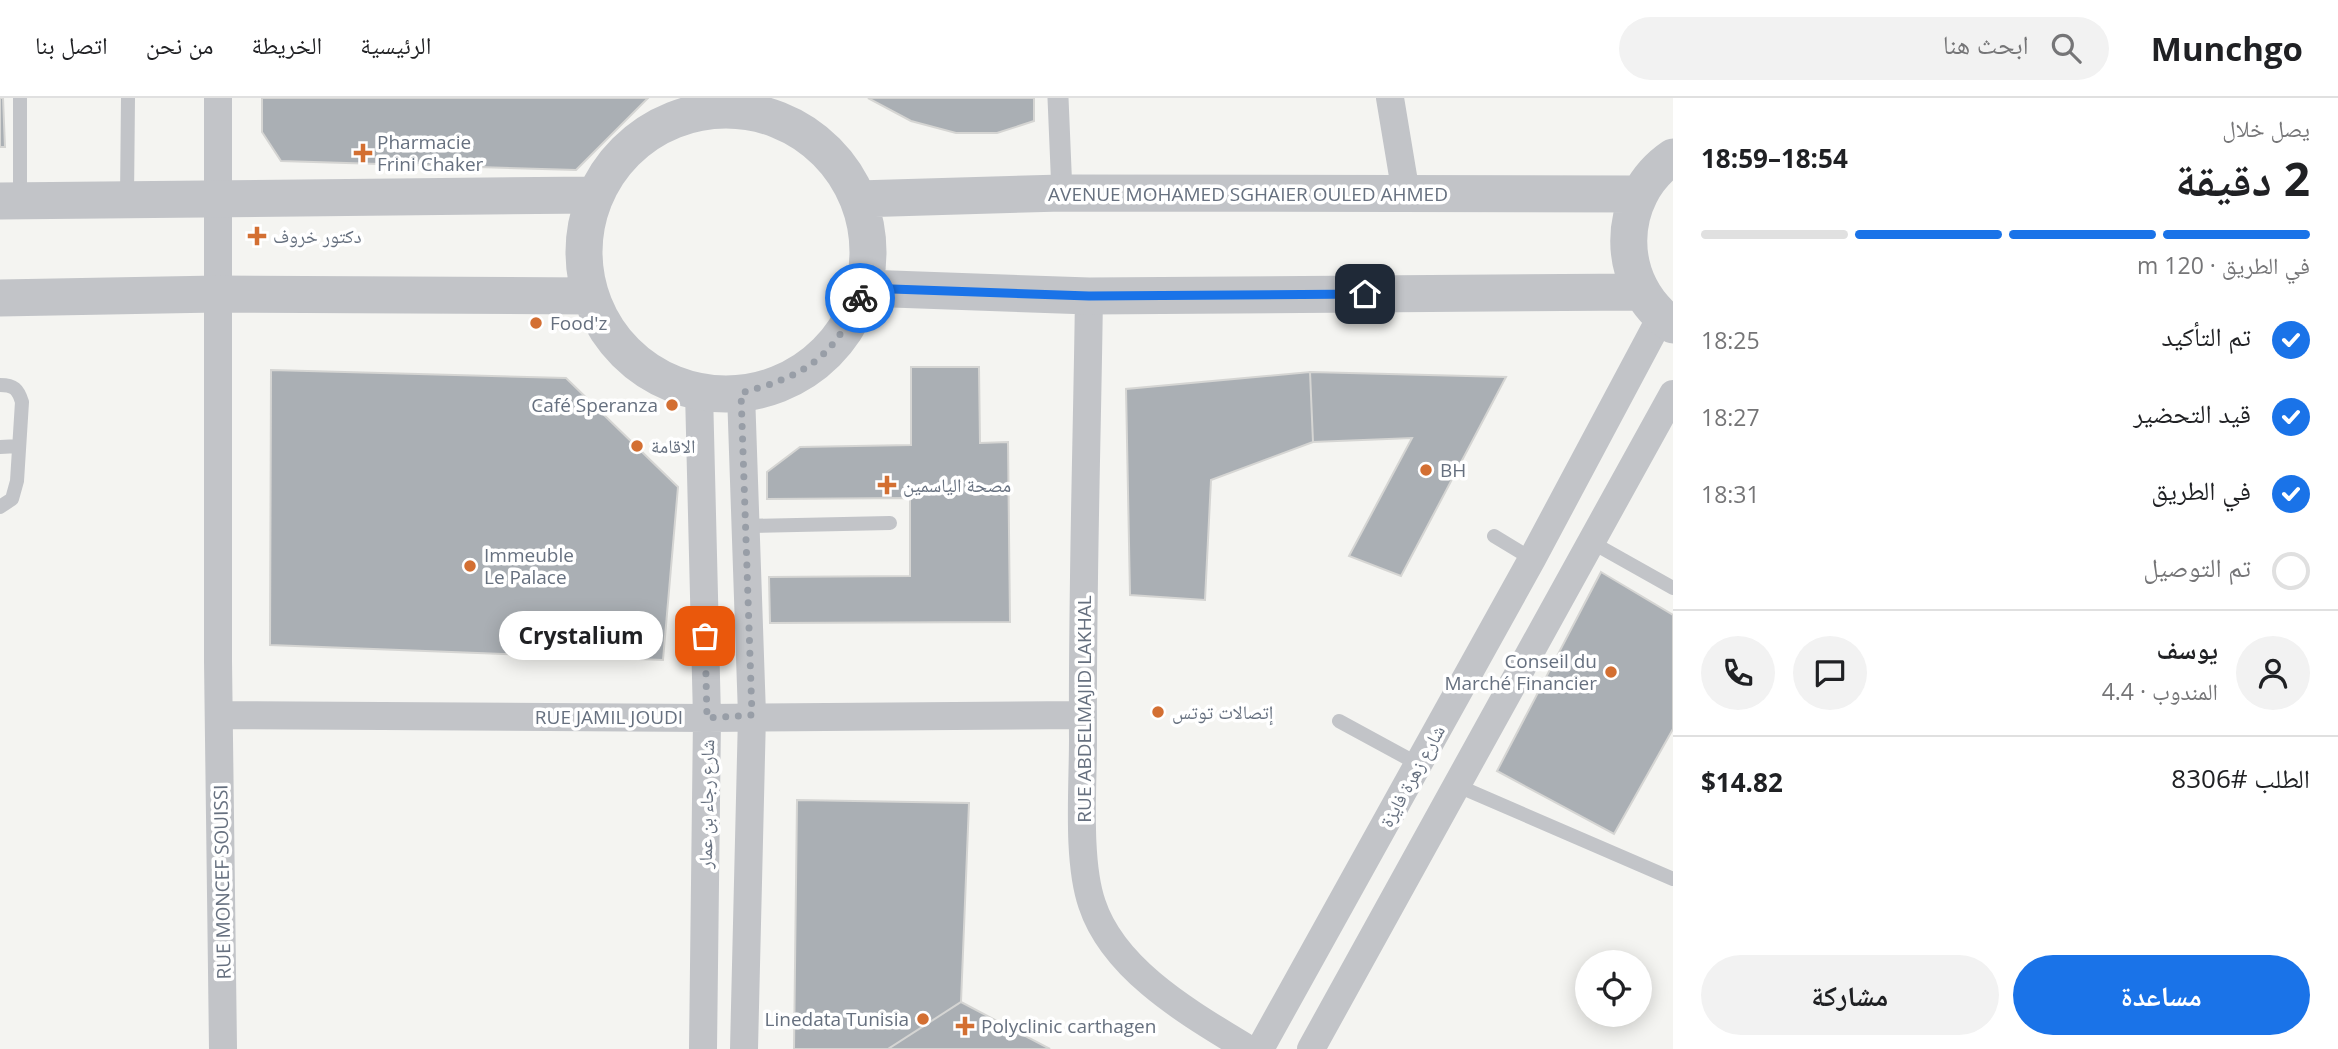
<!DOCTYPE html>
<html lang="ar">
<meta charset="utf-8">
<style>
:root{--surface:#fff;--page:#f2f2f2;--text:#202124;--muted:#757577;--line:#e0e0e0;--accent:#1a73e8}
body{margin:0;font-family:"Open Sans","Noto Naskh Arabic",sans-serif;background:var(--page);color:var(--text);direction:rtl;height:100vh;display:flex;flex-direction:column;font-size:26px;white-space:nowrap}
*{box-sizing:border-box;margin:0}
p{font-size:23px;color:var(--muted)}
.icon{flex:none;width:38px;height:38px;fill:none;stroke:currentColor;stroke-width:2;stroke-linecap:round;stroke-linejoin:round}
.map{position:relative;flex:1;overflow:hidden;direction:ltr}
.details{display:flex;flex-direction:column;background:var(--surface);width:665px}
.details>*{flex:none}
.controls{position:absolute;left:1575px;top:852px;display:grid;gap:14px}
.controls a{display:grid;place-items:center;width:77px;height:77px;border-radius:50%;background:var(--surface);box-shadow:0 4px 18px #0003;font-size:35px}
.pin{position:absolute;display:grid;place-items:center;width:60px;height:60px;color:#fff;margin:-30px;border-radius:14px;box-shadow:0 4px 10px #0006}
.courier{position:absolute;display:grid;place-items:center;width:70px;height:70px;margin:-35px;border:5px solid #1a73e8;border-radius:50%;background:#fff;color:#222;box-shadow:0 2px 9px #0007}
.bubble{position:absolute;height:49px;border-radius:24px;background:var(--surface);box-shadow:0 4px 18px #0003;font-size:23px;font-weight:700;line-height:49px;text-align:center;direction:rtl}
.headline em{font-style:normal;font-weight:700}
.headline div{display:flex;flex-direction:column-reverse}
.headline{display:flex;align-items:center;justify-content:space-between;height:119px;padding:0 28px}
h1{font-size:46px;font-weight:700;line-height:52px}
.bar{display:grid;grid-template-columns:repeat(4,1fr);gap:10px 7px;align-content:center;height:84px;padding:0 28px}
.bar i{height:9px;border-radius:5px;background:var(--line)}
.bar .on{background:var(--accent)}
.bar p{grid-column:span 4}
.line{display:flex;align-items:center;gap:18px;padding:0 28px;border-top:2px solid var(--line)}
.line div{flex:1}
.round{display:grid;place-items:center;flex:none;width:74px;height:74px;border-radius:37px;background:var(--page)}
ol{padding:0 28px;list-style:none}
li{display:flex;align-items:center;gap:21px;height:77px}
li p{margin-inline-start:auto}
li .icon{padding:7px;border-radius:50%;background:var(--accent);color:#fff;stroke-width:4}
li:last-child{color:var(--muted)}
li i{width:38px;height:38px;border:4px solid var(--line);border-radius:50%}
.cta{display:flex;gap:14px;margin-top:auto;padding:14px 28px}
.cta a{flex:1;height:80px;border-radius:42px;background:var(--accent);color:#fff;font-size:28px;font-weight:700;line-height:80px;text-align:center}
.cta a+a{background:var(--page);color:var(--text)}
header{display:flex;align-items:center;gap:42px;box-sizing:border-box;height:98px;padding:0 35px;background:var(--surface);border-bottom:2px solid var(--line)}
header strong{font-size:33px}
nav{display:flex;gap:38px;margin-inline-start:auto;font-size:24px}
.search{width:490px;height:63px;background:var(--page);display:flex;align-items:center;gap:18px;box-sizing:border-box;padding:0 24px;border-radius:38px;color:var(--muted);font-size:26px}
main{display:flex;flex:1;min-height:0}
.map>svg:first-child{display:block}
.building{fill:#aaafb4;stroke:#d5d5d3;stroke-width:2}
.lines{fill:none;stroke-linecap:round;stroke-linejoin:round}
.service{stroke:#c2c4c8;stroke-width:14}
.pedestrian{stroke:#c2c4c8;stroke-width:21}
.minor{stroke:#c2c4c8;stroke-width:28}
.tertiary{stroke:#c2c4c8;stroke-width:37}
.done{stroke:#989ea7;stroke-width:7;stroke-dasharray:0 12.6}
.route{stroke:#1a73e8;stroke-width:9}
.poi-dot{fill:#d36f32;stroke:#fff;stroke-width:2.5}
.labels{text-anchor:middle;stroke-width:7;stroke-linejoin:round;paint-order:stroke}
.poi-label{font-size:19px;fill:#66707f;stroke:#fff;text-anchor:start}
.street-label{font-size:19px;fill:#66707f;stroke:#fff}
</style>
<header>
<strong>Munchgo</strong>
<div class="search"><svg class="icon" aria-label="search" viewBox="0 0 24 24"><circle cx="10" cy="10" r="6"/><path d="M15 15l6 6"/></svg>ابحث هنا</div>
<nav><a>الرئيسية</a><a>الخريطة</a><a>من نحن</a><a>اتصل بنا</a></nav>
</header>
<main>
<section class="details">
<div class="headline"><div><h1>2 دقيقة</h1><p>يصل خلال</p></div><em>18:54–18:59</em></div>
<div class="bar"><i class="on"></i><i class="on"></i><i class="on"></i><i></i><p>في الطريق · 120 m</p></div>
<ol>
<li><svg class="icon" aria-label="check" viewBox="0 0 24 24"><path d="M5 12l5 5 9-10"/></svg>تم التأكيد<p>18:25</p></li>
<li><svg class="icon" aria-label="check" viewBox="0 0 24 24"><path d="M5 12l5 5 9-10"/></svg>قيد التحضير<p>18:27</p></li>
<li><svg class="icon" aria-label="check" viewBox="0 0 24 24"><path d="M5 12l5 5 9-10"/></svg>في الطريق<p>18:31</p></li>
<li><i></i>تم التوصيل</li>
</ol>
<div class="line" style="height:126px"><a class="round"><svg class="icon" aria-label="person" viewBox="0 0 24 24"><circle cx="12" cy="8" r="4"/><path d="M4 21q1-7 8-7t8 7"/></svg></a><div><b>يوسف</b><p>المندوب · 4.4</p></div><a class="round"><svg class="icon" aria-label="chat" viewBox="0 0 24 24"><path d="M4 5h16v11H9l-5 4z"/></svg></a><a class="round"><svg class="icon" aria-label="phone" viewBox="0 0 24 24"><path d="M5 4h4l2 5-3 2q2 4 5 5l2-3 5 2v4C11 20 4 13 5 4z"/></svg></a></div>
<div class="line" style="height:91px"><div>الطلب #8306</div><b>$14.82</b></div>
<div class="cta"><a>مساعدة</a><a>مشاركة</a></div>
</section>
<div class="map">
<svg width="1673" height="951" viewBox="0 0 1673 951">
<rect width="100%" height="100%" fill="#f4f4f1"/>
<path class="building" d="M 0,0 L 3,0 L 5,49 L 0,49 Z
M 262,0 L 648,0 L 576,72 L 281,63 L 262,34 Z
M 868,0 L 1034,0 L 1034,23 L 997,35 L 956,35 L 911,23 Z
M 911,269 L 979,269 L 980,345 L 1008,344 L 1010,524 L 770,525 L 769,479 L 910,478 L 910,400 L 767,401 L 767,374 L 800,349 L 911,347 Z
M 271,272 L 566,280 L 678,389 L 663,562 L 270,547 Z
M 1310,274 L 1313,344 L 1211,382 L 1205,502 L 1130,497 L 1126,291 Z
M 1310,274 L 1506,279 L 1401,478 L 1349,458 L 1412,340 L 1313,344 Z
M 1601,474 L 1673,517 L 1673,631 L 1614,736 L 1497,673 Z
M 797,702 L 969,705 L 961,904 L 888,951 L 794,951 Z
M 961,904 L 1050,951 L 888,951 Z"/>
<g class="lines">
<path class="service" d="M 127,100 L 128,0
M 20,102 L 20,0
M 0,287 C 14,287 18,291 22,304 L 17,383 L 12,401 L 0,409
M 0,349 L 19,348
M 746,428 L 890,425
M 1494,438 L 1532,461
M 1593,445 L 1673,490
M 1339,623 L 1418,666
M 1458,688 L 1673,781"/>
<path class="pedestrian" d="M 1058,0 L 1062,95"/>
<path class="minor" d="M 218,0 L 218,563 L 223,951
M 753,0 L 753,14
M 1390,0 L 1406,96
M 709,12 L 709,0
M 1089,198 C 1087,346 1082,494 1083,642 C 1083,690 1077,762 1092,806 C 1114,873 1191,916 1248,951
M 699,294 L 707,620 L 703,951
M 741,295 L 752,617 L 744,951
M 219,617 L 707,620 L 1083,617
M 1260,951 L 1532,461 L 1661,219
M 1311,951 L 1673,296"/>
<path class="tertiary" d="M584 154a142 142 0 1 1 284 0a142 142 0 1 1-284 0Z
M 1673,59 C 1614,99 1614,187 1673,227
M 858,101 L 1062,95 L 1638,96
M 0,103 L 594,97
M 864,190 L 1089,198 L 1641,194
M 0,200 L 217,196 L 590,198"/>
</g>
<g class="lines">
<path class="done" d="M 705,538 L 707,620 L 752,617 L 741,295 C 804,278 833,261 860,200"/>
<path class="route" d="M 860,200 L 864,190 L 1089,198 L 1365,196"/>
</g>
<g class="poi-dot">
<path d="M359.5 44.5h7v7h7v7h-7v7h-7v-7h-7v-7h7z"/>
<path d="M253.5 127.5h7v7h7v7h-7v7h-7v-7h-7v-7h7z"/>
<circle cx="536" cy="225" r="7"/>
<circle cx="672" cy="307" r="7"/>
<circle cx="637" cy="348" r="7"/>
<circle cx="1426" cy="372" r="7"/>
<path d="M883.5 376.5h7v7h7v7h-7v7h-7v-7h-7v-7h7z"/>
<circle cx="470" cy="468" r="7"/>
<circle cx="1611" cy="574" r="7"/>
<circle cx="1158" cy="614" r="7"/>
<circle cx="923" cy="921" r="7"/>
<path d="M961.5 917.5h7v7h7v7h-7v7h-7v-7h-7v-7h7z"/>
</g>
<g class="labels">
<g class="poi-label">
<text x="377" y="51">Pharmacie<tspan x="377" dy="22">Frini Chaker</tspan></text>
<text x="273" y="145">دكتور خروف</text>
<text x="550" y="232">Food'z</text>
<text x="658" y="314" text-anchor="end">Café Speranza</text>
<text x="651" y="355">الاقامة</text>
<text x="1440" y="379">BH</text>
<text x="903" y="394">مصحة الياسمين</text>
<text x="484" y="464">Immeuble<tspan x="484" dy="22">Le Palace</tspan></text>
<text x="1597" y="570" text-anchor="end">Conseil du<tspan x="1597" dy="22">Marché Financier</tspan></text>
<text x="1172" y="621">إتصالات توتس</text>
<text x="909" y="928" text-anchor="end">Linedata Tunisia</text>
<text x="981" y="935">Polyclinic carthagen</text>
</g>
<g class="street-label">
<text x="1248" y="103">AVENUE MOHAMED SGHAIER OULED AHMED</text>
<text transform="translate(1084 611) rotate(-90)" y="7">RUE ABDELMAJID LAKHAL</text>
<text x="609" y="626">RUE JAMIL JOUDI</text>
<text transform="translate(1412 678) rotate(-61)" y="7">شارع زهرة فايزة</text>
<text transform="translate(706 706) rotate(-89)" y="7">شارع رجاء بن عمار</text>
<text transform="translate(222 784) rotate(-91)" y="7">RUE MONCEF SOUISSI</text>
</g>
</g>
</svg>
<div class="controls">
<a><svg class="icon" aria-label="locate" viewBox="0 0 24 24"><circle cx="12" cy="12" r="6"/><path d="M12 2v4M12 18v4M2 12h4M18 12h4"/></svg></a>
</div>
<div class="pin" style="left:705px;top:538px;background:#ea580c"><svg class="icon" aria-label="bag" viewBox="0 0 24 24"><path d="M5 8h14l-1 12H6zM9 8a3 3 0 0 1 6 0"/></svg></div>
<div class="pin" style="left:1365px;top:196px;background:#1f2937"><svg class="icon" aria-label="home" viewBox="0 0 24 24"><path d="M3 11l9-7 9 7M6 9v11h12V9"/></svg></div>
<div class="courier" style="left:860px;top:200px"><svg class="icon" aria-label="bike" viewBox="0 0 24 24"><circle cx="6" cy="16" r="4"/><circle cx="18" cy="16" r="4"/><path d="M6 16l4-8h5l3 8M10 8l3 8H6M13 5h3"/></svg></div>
<div class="bubble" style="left:499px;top:513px;width:164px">Crystalium</div>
</div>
</main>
